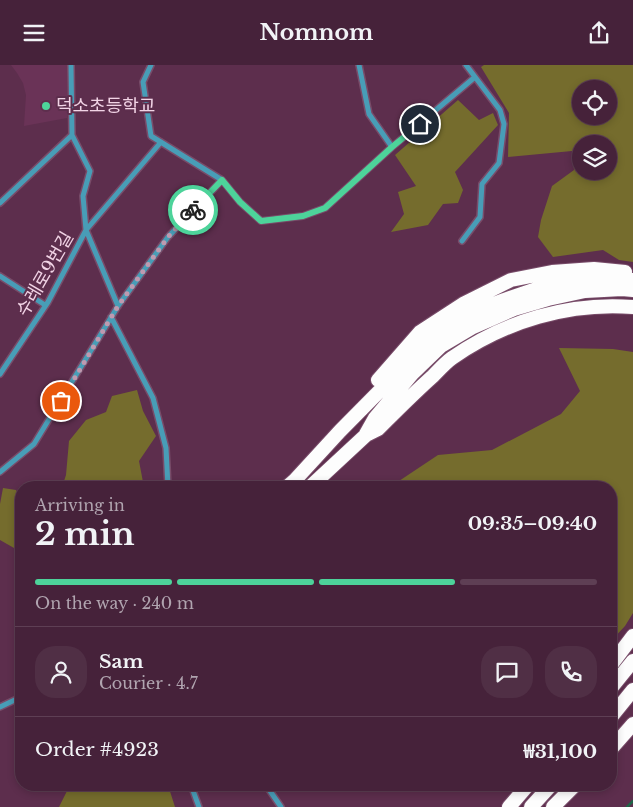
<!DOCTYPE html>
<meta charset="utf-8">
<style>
:root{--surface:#46223a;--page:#502f45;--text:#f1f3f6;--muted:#b0a4af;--line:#5e3f54;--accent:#4dd39a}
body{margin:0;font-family:"Libre Baskerville","Noto Sans KR",serif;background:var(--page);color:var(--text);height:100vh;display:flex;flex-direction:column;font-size:19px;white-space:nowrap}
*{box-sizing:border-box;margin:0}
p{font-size:16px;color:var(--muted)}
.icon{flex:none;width:28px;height:28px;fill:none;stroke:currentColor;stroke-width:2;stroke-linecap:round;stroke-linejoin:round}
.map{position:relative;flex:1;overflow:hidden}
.panel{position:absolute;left:15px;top:416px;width:602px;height:310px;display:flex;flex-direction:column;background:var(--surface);border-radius:20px;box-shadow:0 2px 8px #0003,0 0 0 1px var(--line)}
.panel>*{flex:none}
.tools{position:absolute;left:572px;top:15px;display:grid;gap:10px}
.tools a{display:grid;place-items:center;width:45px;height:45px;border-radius:50%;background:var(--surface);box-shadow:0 2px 8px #0003,0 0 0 1px var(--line);font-size:25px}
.pin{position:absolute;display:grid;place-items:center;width:42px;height:42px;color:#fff;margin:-21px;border:2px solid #fff;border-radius:50%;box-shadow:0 1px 5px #0007}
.courier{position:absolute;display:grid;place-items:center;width:50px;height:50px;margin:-25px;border:4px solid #4dd39a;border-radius:50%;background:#fff;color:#222;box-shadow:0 1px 6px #0007}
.head em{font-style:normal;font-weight:700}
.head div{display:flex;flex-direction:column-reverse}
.head{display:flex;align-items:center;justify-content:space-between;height:85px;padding:0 20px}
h1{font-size:32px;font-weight:700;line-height:38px}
.bar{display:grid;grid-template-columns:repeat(4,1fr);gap:8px 5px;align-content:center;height:60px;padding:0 20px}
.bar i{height:6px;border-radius:4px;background:var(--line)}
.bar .active{background:var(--accent)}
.bar p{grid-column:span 4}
.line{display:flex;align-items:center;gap:12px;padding:0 20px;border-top:1px solid var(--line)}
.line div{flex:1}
.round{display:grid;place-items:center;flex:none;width:52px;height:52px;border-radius:20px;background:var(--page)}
header{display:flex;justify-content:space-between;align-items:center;height:65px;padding:0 20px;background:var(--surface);font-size:22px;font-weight:700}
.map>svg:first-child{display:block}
.built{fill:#6a3357}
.forest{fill:#756c2d;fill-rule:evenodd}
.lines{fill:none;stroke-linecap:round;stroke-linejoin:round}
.stream{stroke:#206548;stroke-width:2.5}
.street-casing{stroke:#784c69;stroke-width:8}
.highway-casing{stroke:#784c69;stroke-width:16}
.street{stroke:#489db7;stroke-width:5}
.highway{stroke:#fdfdfd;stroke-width:14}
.done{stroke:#be9ab0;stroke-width:5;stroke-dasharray:0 9}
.route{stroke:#4dd39a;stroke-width:6}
.poi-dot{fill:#4dd39a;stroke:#5d2e4d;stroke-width:2}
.labels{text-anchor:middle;stroke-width:4;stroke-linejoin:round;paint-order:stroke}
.poi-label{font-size:18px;fill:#f2d4e6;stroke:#5d2e4d;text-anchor:start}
.street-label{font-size:18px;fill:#f2d4e6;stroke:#5d2e4d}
</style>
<header><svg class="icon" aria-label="menu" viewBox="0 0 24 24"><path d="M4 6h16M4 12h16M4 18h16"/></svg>Nomnom<svg class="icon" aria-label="share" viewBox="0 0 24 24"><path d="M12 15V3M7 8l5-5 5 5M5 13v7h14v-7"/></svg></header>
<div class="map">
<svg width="633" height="742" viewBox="0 0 633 742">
<rect width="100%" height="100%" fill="#5d2e4d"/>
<path class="built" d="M 11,0 L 67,0 L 67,53 L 24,61 L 26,30 L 23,18 L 17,8 Z"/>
<path class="forest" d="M 484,0 L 633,0 L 633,197 L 619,195 L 603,185 L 553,192 L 538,172 L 541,155 L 552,121 L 574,105 L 572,86 L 508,92 L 509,48 L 481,2 ZM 581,24 L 609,24 L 609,51 L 581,51 ZM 581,79 L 609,79 L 609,106 L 581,106 Z
M 458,35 L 479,55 L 493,48 L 498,60 L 455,107 L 463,125 L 458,138 L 443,139 L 428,160 L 391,167 L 404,149 L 398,127 L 416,121 L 395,90 Z
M 559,283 L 613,284 L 633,287 L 633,548 L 625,561 L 611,576 L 611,422 L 390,422 L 438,390 L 492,385 L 561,349 L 580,326 Z
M 137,325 L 143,346 L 156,371 L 139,396 L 143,417 L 137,422 L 62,422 L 66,410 L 69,376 L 86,355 L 106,347 L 112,331 Z
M 3,423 L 16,425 L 21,437 L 21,487 L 0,475 L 0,439 Z
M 70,720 L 168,720 L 175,742 L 59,742 Z"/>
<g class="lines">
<path class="stream" d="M 627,742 L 633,736"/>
<defs>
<path id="street" d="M 151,0 L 143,17 L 151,71 L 222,115 L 240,137 L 261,156 L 303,151 L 325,143 L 392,82 L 475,12
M 359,0 L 369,49 L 392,82
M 0,138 L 72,70
M 462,176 L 480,152 L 482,119 L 499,98 L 504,59 L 500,45 L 466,0
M 0,211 L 45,240
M 118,241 L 86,165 L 161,77
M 111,252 L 153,333 L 166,383 L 168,422
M 0,309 L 48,237 L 86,165 L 83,131 L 90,106 L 72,70 L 71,0
M 0,407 L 34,379 L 118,241 L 168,172 L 222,115
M 0,642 L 21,632
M 191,720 L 199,742
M 266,720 L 281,742"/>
<path id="highway" d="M 378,315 L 420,267 L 463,239 L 511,215 L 552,207 L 594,204 L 625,207
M 366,369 L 375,353 L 412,309 L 441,281 L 473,262 L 514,244 L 548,234 L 585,226 L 622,224 L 633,225
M 287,422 L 295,415 L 340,366 L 426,279 L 446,262 L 468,249 L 504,235 L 536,224 L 581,216 L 633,215
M 310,422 L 366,370 L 378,364 C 396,346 414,328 433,311 C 439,305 445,298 452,293 C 505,256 569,237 633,242
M 611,600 L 633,571
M 611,623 L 633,596
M 611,652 L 633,625
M 611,684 L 633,659
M 509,742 L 528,720
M 531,742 L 551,720
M 553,742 L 575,720"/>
</defs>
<use href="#street" class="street-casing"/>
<use href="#highway" class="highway-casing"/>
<use href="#street" class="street"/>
<use href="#highway" class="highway"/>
</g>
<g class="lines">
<path class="done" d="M 61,336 L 118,241 L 168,172 L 193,145"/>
<path class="route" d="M 193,145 L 222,115 L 240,137 L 261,156 L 303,151 L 325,143 L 392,82 L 420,59"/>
</g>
<circle class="poi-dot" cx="46" cy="41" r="5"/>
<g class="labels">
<g class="poi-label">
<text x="56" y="47">덕소초등학교</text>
</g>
<g class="street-label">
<text transform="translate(45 209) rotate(-60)" y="6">수레로9번길</text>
</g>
</g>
</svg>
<div class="tools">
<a><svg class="icon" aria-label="locate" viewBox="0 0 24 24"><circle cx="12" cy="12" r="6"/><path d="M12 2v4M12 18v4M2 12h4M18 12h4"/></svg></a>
<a><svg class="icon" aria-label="layers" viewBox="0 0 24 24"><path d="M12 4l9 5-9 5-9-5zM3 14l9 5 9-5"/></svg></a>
</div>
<div class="pin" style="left:61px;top:336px;background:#ea580c"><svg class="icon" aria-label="bag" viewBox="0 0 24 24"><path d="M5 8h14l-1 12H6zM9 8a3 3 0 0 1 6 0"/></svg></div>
<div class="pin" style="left:420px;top:59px;background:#1f2937"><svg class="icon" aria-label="home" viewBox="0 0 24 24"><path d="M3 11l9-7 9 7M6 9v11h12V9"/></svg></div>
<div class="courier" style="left:193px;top:145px"><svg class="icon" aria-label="bike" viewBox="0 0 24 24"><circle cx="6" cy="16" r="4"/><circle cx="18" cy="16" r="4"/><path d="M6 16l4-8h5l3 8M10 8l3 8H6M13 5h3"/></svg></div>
<section class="panel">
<div class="head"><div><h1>2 min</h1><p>Arriving in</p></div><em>09:35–09:40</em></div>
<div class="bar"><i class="active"></i><i class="active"></i><i class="active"></i><i></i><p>On the way · 240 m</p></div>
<div class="line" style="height:90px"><a class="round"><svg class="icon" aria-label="person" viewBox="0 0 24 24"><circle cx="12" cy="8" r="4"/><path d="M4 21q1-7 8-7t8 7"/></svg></a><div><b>Sam</b><p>Courier · 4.7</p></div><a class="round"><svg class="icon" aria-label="chat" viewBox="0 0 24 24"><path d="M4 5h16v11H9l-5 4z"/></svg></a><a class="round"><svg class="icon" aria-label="phone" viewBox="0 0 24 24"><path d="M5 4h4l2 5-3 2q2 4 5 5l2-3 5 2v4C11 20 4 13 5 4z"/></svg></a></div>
<div class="line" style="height:65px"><div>Order #4923</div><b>₩31,100</b></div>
</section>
</div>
